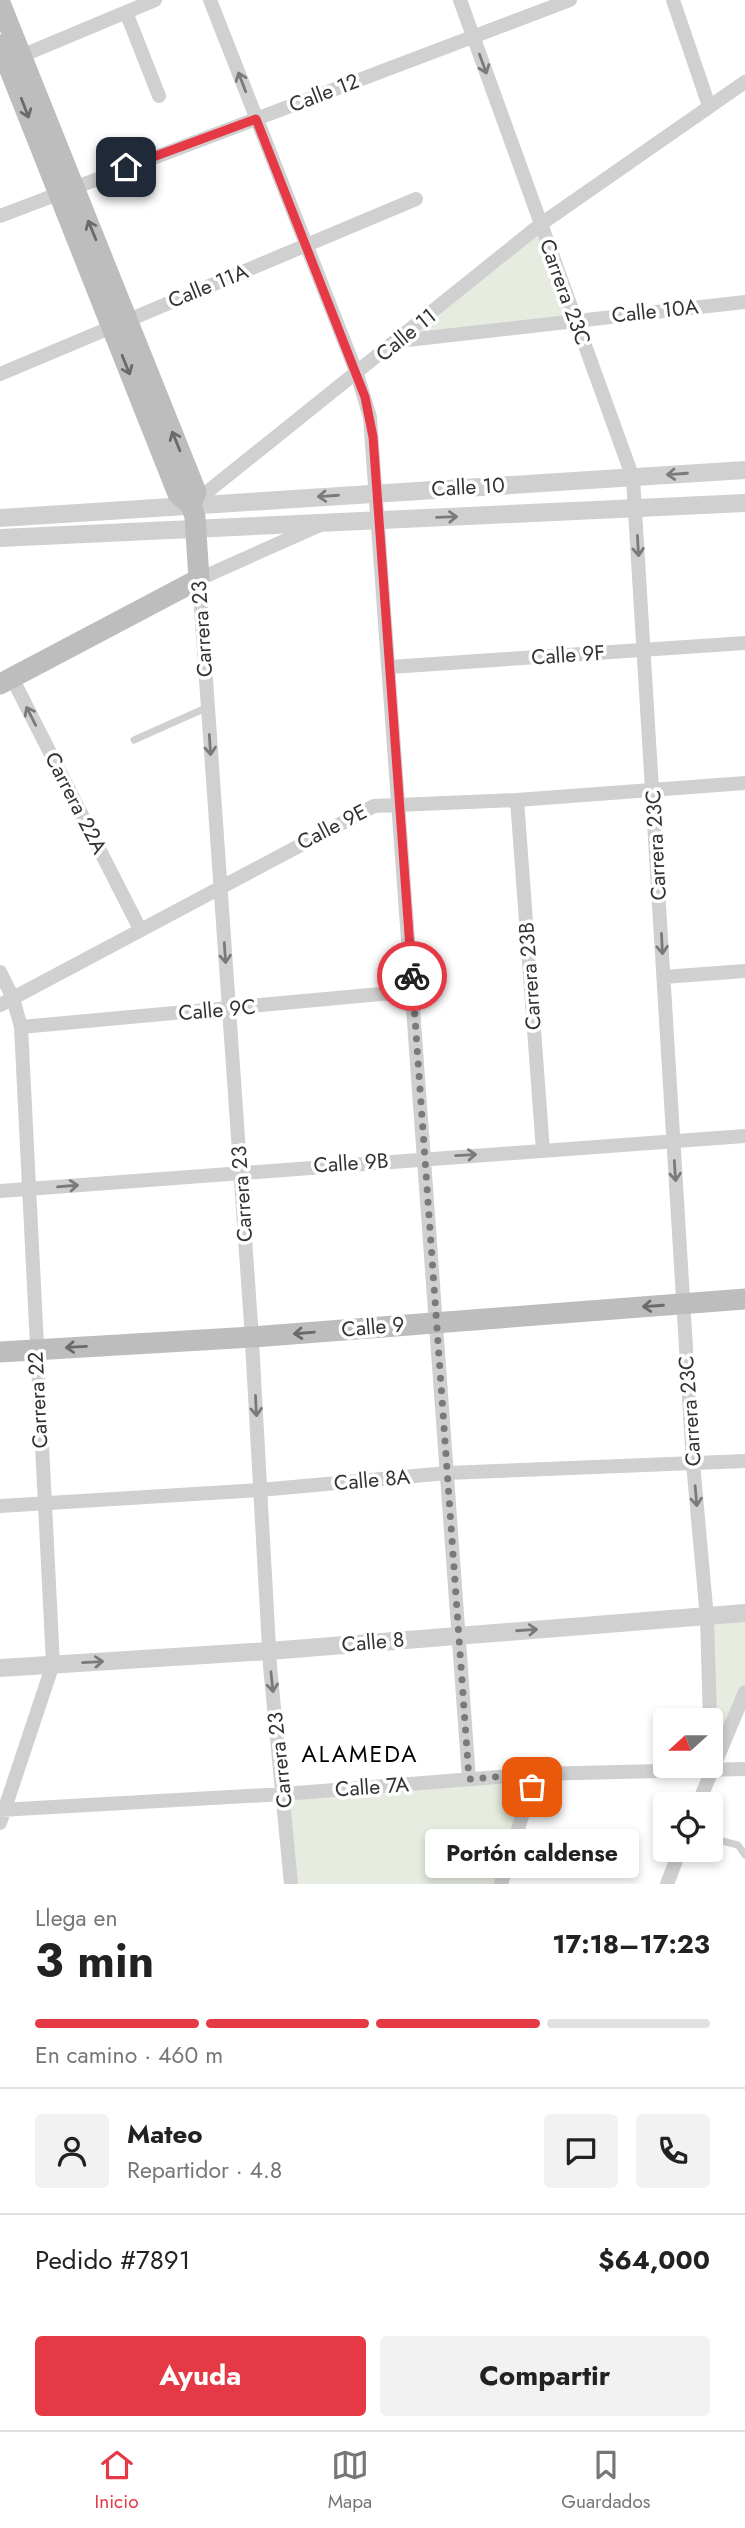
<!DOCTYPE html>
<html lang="es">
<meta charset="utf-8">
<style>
:root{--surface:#fff;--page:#f2f2f2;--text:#222;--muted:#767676;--line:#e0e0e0;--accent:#e63946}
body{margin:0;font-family:Jost,sans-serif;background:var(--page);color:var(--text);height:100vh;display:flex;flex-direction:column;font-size:26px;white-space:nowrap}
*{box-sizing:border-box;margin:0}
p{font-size:23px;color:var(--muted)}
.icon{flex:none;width:38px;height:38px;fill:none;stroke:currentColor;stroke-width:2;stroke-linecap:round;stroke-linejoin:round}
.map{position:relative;height:1884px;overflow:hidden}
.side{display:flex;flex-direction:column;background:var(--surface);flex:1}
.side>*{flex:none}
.needle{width:46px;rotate:249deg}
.fabs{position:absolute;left:653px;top:1708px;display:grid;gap:14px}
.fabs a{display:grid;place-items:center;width:70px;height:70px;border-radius:7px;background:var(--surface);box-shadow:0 4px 10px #0003;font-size:35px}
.pin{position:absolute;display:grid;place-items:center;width:60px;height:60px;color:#fff;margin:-30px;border-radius:14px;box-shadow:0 4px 10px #0006}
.courier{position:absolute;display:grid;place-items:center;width:70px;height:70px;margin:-35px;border:5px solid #e63946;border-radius:50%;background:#fff;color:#222;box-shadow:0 2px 9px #0007}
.bubble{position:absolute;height:49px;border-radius:7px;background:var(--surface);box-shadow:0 4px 10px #0003;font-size:23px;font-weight:700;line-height:49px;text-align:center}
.headline em{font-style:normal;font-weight:700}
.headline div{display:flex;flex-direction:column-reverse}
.headline{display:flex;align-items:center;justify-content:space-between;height:119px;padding:0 35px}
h1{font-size:46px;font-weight:700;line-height:52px}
.bar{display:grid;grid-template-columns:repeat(4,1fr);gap:10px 7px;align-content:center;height:84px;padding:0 35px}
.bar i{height:9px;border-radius:5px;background:var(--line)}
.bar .selected{background:var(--accent)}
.bar p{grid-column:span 4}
.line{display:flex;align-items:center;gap:18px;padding:0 35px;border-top:2px solid var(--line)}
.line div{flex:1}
.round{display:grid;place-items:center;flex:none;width:74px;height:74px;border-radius:7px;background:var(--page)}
.action{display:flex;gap:14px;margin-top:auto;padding:14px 35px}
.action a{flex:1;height:80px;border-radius:7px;background:var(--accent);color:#fff;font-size:28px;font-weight:700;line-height:80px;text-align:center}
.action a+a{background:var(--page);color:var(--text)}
.tab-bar{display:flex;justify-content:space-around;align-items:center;height:98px;border-top:2px solid var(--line);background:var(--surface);font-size:19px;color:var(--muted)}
.tab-bar a{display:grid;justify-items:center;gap:4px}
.tab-bar .selected{color:var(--accent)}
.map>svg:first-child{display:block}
.green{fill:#e6ecdf}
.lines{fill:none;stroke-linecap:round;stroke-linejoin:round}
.service{stroke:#d0d0d0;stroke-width:7}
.minor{stroke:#d0d0d0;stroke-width:14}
.tertiary{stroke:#d0d0d0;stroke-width:18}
.secondary{stroke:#bdbdbd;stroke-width:21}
.oneway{stroke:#7a7a7a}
.oneway2{stroke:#6a6a6a}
.done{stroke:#7a7a7a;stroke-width:7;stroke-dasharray:0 12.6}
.route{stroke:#e63946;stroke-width:9}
.labels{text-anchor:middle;stroke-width:7;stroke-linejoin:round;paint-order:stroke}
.street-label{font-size:21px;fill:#333;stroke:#fff}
.neighbourhood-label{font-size:23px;letter-spacing:2px;fill:#000;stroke:#fff}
</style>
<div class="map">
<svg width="745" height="1884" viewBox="0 0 745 1884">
<rect width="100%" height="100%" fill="#fff"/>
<path class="green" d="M 541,224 L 575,320 L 399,341 Z
M 745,1613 L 745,1692 L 712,1772 L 707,1618 Z
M 535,1774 L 501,1884 L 291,1884 L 284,1794 Z"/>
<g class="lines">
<path class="service" d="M 134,740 L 208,707
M 710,1838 L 738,1845 L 745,1855"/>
<path class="minor" d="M 210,0 L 357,374 L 370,417 L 469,1779
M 460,0 L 633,478 L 693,1463 L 707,1618 L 710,1720
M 673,0 L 709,106
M 126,12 L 159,96
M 14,59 L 155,0
M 0,216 L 570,0
M 399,341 L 745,302
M 0,374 L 416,199
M 191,505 L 541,224 L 745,82
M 390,667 L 745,643
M 12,678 L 140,929
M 517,800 L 543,1151
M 0,972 L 13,998 L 21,1027 L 53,1664 L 0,1823
M 664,977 L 745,971
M 0,1005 L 374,806 L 517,800 L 745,783
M 21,1027 L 413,991
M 0,1191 L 745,1136
M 0,1506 L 260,1490 L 447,1473 L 745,1461
M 710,1725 L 712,1767
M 698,1804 L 745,1692
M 0,1810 L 284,1794 L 535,1774 L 745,1769
M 291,1884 L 270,1666 L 251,1324 L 199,579 L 320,525
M 501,1884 L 535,1774
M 667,1884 L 680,1850"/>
<path class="tertiary" d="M 0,518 L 745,470
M 0,538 L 745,503
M 0,1668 L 269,1651 L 745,1613"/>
<path class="secondary" d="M 0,3 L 196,492 L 191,505
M 0,45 L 178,494 L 191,505 L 195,517 L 199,579 L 0,684
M 0,1352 L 252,1337 L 745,1299"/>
</g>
<defs><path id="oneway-shaft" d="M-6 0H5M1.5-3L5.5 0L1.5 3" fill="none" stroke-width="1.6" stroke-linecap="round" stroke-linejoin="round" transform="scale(1.75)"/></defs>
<g class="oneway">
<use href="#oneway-shaft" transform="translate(483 64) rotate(70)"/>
<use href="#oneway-shaft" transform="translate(242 82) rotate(-111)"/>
<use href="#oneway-shaft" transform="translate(677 474) rotate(176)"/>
<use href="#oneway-shaft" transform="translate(328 496) rotate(176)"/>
<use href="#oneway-shaft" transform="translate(447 517) rotate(-2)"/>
<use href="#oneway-shaft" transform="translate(638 546) rotate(87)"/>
<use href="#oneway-shaft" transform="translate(31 716) rotate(-117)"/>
<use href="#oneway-shaft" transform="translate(210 745) rotate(86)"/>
<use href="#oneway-shaft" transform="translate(662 944) rotate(87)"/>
<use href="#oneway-shaft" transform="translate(225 953) rotate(86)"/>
<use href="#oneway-shaft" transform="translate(466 1155) rotate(-3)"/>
<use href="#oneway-shaft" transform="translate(675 1171) rotate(86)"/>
<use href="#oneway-shaft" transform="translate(68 1186) rotate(-5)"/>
<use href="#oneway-shaft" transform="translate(256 1406) rotate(87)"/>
<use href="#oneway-shaft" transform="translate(696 1496) rotate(85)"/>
<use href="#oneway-shaft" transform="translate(527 1630) rotate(-4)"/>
<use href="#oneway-shaft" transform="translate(93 1662) rotate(-3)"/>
<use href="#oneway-shaft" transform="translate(272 1682) rotate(84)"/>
</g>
<g class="oneway2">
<use href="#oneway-shaft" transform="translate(25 108) rotate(69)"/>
<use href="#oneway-shaft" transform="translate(92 230) rotate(-112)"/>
<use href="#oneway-shaft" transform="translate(126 365) rotate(68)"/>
<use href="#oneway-shaft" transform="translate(176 441) rotate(-112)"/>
<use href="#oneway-shaft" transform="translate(653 1306) rotate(176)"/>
<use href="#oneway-shaft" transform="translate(304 1333) rotate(175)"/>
<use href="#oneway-shaft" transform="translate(76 1347) rotate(177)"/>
</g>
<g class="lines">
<path class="done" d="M 412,976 L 469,1779 L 535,1774 L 532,1787"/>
<path class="route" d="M 126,167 L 256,119 L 365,397 L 373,437 L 412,976"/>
</g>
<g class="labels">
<g class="street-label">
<text transform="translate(324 93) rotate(-21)" y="7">Calle 12</text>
<text transform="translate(208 286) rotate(-22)" y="7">Calle 11A</text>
<text transform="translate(565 292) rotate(70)" y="7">Carrera 23C</text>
<text transform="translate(655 311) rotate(-6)" y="7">Calle 10A</text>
<text transform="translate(406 335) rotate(-39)" y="7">Calle 11</text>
<text transform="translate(468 487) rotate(-3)" y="7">Calle 10</text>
<text transform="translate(202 629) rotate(-94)" y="7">Carrera 23</text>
<text transform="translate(568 655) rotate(-4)" y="7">Calle 9F</text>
<text transform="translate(76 803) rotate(63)" y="7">Carrera 22A</text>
<text transform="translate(332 827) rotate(-27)" y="7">Calle 9E</text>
<text transform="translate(656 845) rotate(-93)" y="7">Carrera 23C</text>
<text transform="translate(530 976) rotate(-94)" y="7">Carrera 23B</text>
<text transform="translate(217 1010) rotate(-5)" y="7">Calle 9C</text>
<text transform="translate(351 1163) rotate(-4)" y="7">Calle 9B</text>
<text transform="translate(242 1194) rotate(-94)" y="7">Carrera 23</text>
<text transform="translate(373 1327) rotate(-5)" y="7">Calle 9</text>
<text transform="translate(38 1400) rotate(-93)" y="7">Carrera 22</text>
<text transform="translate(690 1411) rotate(-94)" y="7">Carrera 23C</text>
<text transform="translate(372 1480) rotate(-5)" y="7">Calle 8A</text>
<text transform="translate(373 1642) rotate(-5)" y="7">Calle 8</text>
<text transform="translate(280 1760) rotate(-96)" y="7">Carrera 23</text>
<text transform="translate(372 1787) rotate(-4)" y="7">Calle 7A</text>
</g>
<g class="neighbourhood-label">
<text x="360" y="1762">ALAMEDA</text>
</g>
</g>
</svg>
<div class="fabs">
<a><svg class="needle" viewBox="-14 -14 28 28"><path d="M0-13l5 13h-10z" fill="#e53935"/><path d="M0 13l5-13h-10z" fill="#767676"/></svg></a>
<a><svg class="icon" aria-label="locate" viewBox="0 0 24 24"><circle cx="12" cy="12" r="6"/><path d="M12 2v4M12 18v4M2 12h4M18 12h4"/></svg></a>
</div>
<div class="pin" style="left:532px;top:1787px;background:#ea580c"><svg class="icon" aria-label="bag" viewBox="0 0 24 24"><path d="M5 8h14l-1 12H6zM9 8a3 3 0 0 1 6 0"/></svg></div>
<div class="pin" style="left:126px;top:167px;background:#1f2937"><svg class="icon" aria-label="home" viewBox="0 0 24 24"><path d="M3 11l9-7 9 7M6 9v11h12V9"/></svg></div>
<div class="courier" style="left:412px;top:976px"><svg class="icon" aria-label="bike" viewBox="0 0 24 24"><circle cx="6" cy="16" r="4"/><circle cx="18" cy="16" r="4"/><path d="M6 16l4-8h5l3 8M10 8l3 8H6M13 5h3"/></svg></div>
<div class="bubble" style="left:425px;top:1829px;width:214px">Portón caldense</div>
</div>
<section class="side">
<div class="headline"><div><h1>3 min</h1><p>Llega en</p></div><em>17:18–17:23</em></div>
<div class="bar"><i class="selected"></i><i class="selected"></i><i class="selected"></i><i></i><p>En camino · 460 m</p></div>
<div class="line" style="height:126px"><a class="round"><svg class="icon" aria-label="person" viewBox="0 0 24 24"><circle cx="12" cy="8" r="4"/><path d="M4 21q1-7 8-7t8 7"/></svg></a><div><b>Mateo</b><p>Repartidor · 4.8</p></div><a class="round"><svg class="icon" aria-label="chat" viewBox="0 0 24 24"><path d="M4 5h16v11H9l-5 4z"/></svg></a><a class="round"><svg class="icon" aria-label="phone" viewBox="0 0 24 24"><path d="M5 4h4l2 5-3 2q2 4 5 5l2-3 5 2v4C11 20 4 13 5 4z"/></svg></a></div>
<div class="line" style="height:91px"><div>Pedido #7891</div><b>$64,000</b></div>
<div class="action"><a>Ayuda</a><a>Compartir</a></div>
</section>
<nav class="tab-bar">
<a class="selected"><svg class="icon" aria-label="home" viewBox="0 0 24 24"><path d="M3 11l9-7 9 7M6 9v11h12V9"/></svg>Inicio</a>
<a><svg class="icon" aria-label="map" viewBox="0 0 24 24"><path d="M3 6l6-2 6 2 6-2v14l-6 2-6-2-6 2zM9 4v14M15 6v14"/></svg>Mapa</a>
<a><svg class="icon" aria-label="saved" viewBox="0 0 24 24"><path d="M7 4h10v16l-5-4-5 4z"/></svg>Guardados</a>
</nav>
